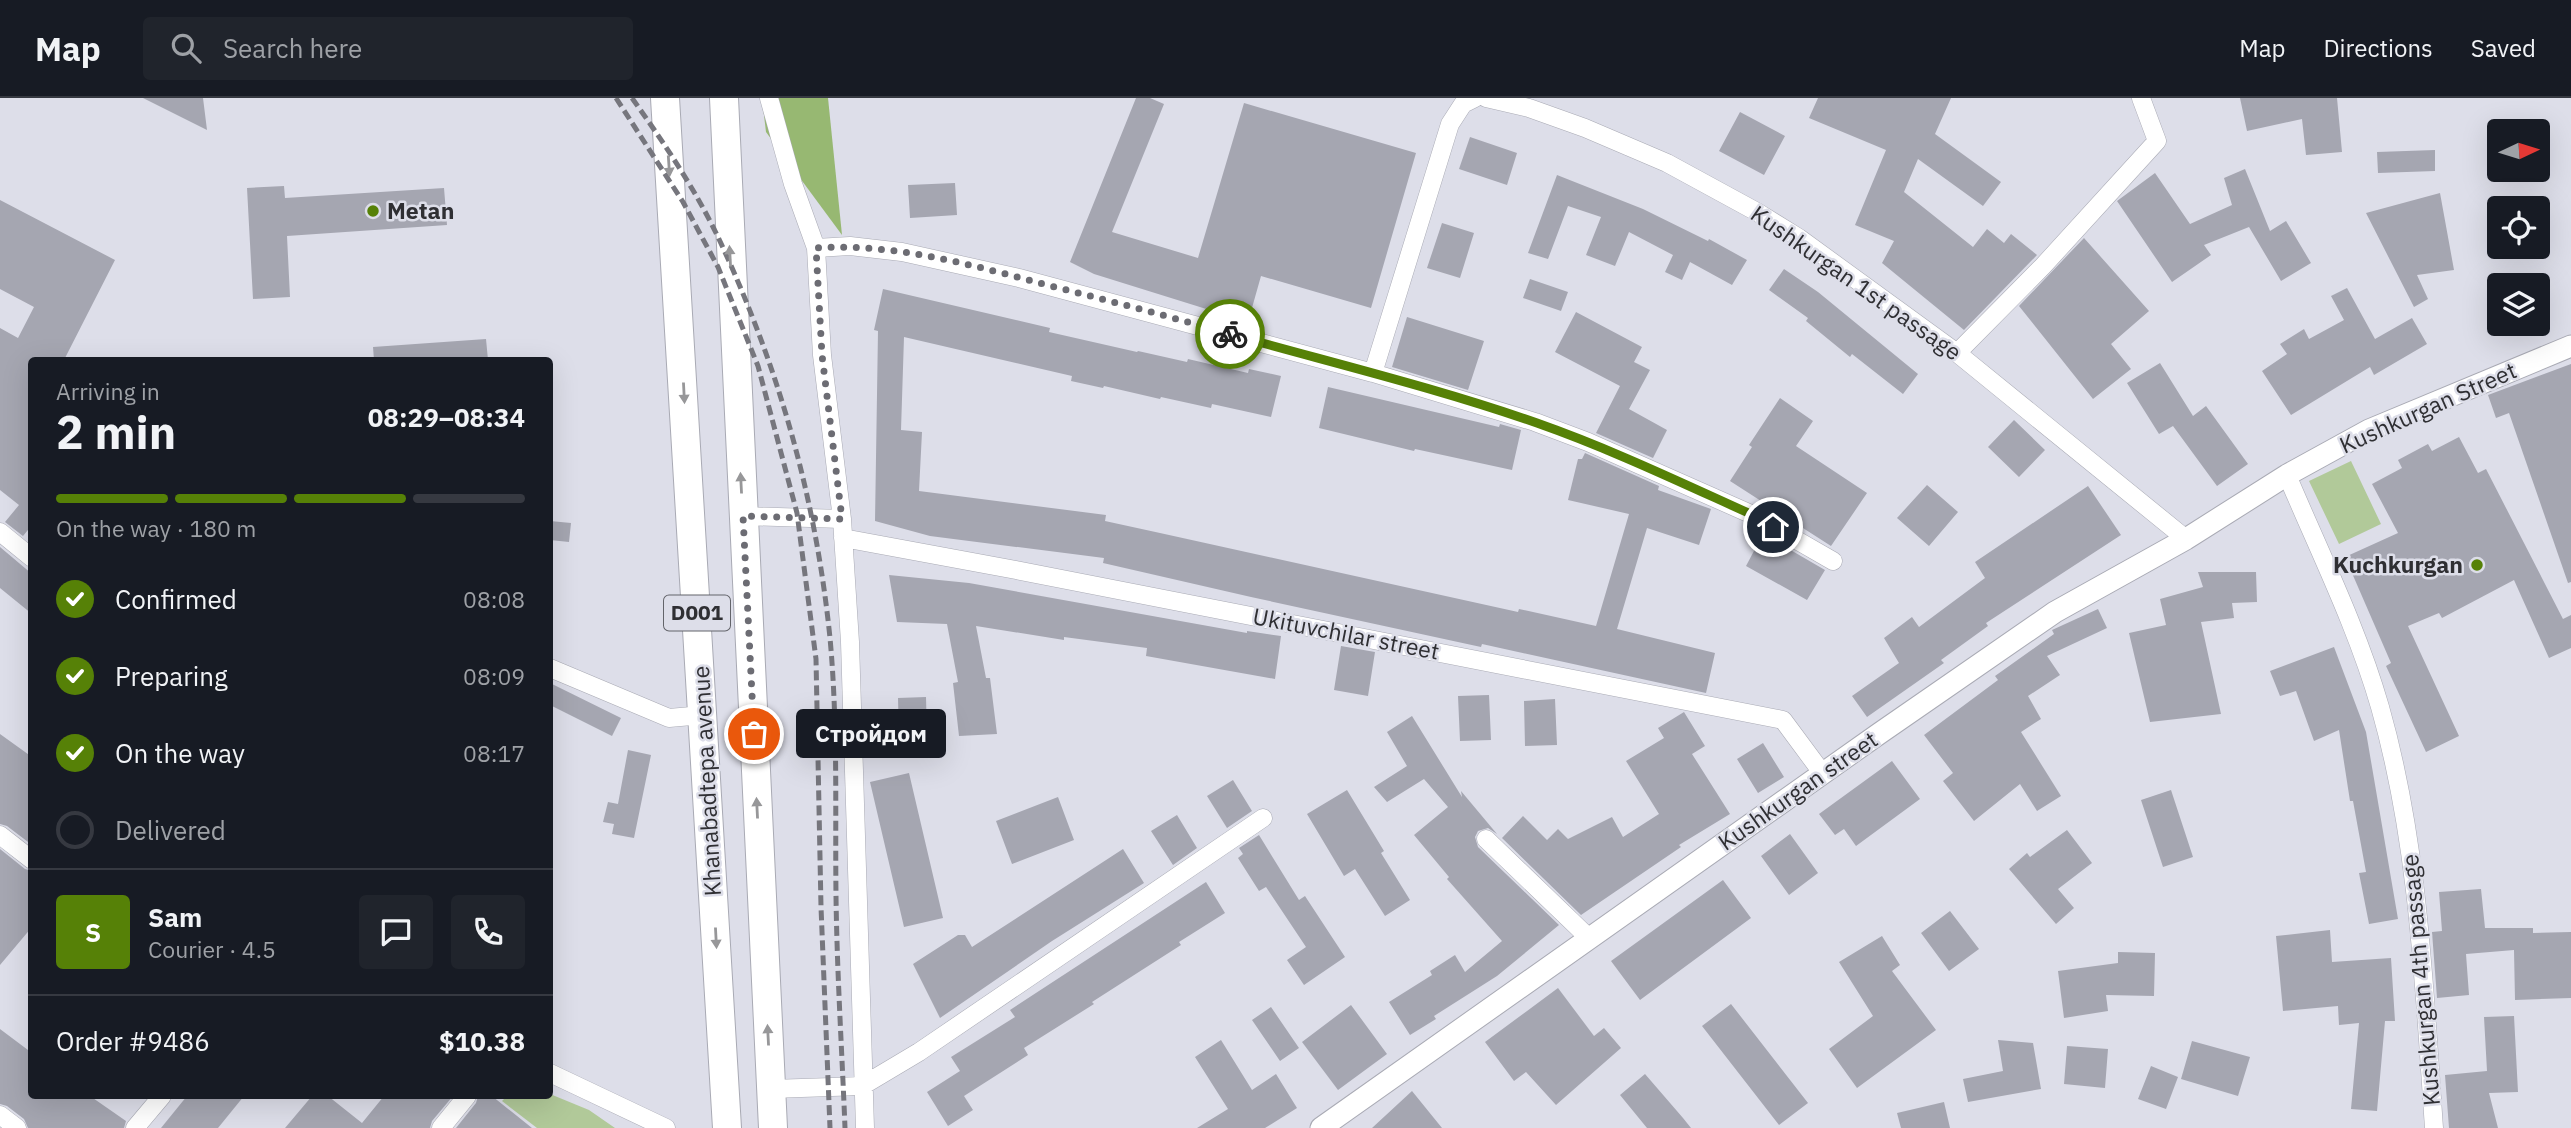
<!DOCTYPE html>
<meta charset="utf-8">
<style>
:root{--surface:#171b24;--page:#20242c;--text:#f1f3f6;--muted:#9ea1a6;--line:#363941;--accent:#568107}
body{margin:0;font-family:"IBM Plex Sans",sans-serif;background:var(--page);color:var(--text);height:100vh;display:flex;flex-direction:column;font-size:26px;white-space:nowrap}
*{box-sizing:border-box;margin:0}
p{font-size:23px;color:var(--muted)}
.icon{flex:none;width:38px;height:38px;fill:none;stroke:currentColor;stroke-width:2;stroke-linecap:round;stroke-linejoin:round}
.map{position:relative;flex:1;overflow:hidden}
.details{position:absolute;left:28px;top:259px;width:525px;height:742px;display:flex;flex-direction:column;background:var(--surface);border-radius:7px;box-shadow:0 7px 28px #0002}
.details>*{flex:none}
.needle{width:46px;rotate:86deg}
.tools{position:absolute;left:2487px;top:21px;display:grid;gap:14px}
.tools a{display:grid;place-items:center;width:63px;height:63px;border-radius:7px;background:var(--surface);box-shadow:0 7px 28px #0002;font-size:35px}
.pin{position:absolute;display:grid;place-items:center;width:60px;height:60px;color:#fff;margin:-30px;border:4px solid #fff;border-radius:50%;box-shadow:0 2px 7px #0007}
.courier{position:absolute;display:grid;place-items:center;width:70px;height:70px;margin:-35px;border:5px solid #568107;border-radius:50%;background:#fff;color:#222;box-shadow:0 2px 9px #0007}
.bubble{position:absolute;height:49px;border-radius:7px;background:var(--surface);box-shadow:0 7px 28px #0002;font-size:23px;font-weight:800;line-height:49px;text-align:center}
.summary em{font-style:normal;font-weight:800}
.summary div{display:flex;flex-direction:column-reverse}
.summary{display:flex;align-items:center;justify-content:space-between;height:119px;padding:0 28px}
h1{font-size:46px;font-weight:800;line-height:52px}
.bar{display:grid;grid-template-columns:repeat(4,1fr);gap:10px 7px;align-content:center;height:84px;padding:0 28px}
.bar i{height:9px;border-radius:5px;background:var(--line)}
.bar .on{background:var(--accent)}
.bar p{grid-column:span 4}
.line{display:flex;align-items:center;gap:18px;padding:0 28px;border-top:2px solid var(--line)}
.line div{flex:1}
.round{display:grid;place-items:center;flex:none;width:74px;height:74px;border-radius:7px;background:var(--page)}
ol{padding:0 28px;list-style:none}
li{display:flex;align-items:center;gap:21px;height:77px}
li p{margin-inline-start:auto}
li .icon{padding:7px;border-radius:50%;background:var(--accent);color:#fff;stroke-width:4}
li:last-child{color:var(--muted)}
li i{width:38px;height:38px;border:4px solid var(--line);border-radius:50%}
header{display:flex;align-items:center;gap:42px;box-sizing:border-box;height:98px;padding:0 35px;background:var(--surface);border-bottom:2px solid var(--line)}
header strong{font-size:33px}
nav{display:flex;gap:38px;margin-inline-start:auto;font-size:24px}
.search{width:490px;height:63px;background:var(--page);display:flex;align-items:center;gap:18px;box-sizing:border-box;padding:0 24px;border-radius:7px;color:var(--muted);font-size:26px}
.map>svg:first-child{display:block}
.green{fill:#b1c999}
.forest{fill:#97b872}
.building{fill:#a5a6b1}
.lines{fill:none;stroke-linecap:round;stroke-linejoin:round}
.minor-casing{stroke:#a9aab4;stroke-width:19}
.tertiary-casing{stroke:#a9aab4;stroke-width:23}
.trunk-casing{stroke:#a9aab4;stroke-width:30}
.minor{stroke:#fff;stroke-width:18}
.tertiary{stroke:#fff;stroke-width:21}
.trunk{stroke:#fff;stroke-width:28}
.rail{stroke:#76767d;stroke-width:5;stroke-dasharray:10 5;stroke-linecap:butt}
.oneway{fill:#979799}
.done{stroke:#6c6c73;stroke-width:7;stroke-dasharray:0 12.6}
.route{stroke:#568107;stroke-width:9}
.poi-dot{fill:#568107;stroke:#dddee9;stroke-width:2.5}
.labels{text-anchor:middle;stroke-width:5;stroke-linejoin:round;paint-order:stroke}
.shield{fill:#dddee9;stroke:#63646a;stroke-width:2}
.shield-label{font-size:21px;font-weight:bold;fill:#2f2f33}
.poi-label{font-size:23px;font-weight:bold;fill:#2f2f33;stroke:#dddee9;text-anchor:start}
.street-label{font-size:23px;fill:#2f2f33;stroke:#dddee9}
</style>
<header>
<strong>Map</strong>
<div class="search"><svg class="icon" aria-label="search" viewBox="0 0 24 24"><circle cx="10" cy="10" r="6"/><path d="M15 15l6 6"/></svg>Search here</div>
<nav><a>Map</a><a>Directions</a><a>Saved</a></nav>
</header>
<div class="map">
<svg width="2571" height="1030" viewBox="0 0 2571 1030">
<rect width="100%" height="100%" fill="#dddee9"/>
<path class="green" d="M 2351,363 L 2381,426 L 2339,446 L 2309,383 Z
M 550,996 L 589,1012 L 615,1030 L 537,1030 L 502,1003 L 507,998 L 550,998 Z"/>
<path class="forest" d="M 762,0 L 828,0 L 842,137 L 766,34 Z"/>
<path class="building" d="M 143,0 L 203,0 L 207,32 Z
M 1136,0 L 1150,0 L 1164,6 L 1112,134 L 1198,160 L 1244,5 L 1416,55 L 1371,210 L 1261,178 L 1248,224 L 1094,176 L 1070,164 Z
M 1818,0 L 1951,0 L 1935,36 L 2001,84 L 1983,108 L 1918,61 L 1904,94 L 1973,149 L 1987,131 L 2004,145 L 2011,136 L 2037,157 L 1964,232 L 1882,165 L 1894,143 L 1855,127 L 1886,52 L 1809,20 Z
M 2240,0 L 2337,0 L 2342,54 L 2306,57 L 2302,21 L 2247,33 Z
M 1740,14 L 1785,38 L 1764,77 L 1719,53 Z
M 1470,39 L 1517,55 L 1507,87 L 1459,71 Z
M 2435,52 L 2435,73 L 2378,75 L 2377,54 Z
M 2245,71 L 2270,133 L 2286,123 L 2311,165 L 2281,183 L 2249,129 L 2204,147 L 2211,157 L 2172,184 L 2117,103 L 2155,75 L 2190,126 L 2232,107 L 2224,80 Z
M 1557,77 L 1643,111 L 1708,143 L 1709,141 L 1747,162 L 1732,187 L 1690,164 L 1682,182 L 1665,174 L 1673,157 L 1629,134 L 1615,168 L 1586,157 L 1601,119 L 1568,108 L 1548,161 L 1528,155 Z
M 955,85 L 957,117 L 910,120 L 908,87 Z
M 284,88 L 285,100 L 444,90 L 447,127 L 287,138 L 290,199 L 253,201 L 247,90 Z
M 2440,95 L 2454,172 L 2417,177 L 2428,201 L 2414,209 L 2366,115 Z
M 0,102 L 115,162 L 64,262 L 32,262 L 32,427 L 23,438 L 5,424 L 19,407 L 0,392 L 0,230 L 18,240 L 34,209 L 0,191 Z
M 1442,125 L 1474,135 L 1460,180 L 1427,170 Z
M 2084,140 L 2149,213 L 2111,246 L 2131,271 L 2093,301 L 2019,208 Z
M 1784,171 L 1818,194 L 1918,276 L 1903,296 L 1852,256 L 1850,259 L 1806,223 L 1808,220 L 1769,192 Z
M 1530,181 L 1568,194 L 1561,213 L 1523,200 Z
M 2347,190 L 2375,241 L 2412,220 L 2427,246 L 2374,277 L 2370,269 L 2291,317 L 2262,273 L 2287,256 L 2280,246 L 2304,231 L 2309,241 L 2344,222 L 2331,198 Z
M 883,191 L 1050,230 L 1049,234 L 1137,254 L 1138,253 L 1187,264 L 1188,261 L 1248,275 L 1249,271 L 1281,278 L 1271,319 L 1212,306 L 1211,310 L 1161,299 L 1160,301 L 1104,288 L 1103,290 L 1071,283 L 1072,278 L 904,239 L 901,332 L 922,334 L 919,393 L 1106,417 L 1105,423 L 1160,435 L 1518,514 L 1519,511 L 1596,528 L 1629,416 L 1568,402 L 1578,361 L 1582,361 L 1585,355 L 1659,388 L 1658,392 L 1711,411 L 1699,447 L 1647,430 L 1617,531 L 1715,555 L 1706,595 L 1482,546 L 1481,549 L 1251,499 L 1103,465 L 1104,460 L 930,438 L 875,423 L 878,233 L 874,232 Z
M 1576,214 L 1642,249 L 1634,264 L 1650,272 L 1629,311 L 1667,332 L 1653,360 L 1596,335 L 1620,288 L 1555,254 Z
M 1407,219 L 1484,243 L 1468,292 L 1392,269 Z
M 486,241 L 488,262 L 374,262 L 373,249 Z
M 2160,265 L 2193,318 L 2206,308 L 2248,366 L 2217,388 L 2173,328 L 2159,336 L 2127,285 Z
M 2571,266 L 2571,484 L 2568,485 L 2509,315 L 2496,320 L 2488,297 Z
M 1328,289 L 1499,329 L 1500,326 L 1521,332 L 1512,372 L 1415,351 L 1414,353 L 1319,330 Z
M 1780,300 L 1813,323 L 1796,348 L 1867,395 L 1831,448 L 1730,383 L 1752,349 L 1749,347 Z
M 2014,322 L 2045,352 L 2019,379 L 1988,349 Z
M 2459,339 L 2478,375 L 2486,371 L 2563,521 L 2571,517 L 2571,550 L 2549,560 L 2514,482 L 2442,520 L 2439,515 L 2408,528 L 2459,638 L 2426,654 L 2386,568 L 2391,565 L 2345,459 L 2398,435 L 2372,386 L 2402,370 L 2398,362 L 2428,346 L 2432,353 Z
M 1927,387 L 1958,414 L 1929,448 L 1897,420 Z
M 2088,388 L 2121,437 L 1986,525 L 1988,528 L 1941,562 L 1944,565 L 1867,619 L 1852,598 L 1899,565 L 1884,540 L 1912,519 L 1919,529 L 1985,480 L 1975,464 Z
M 550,423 L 571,425 L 569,444 L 550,442 Z
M 1763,436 L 1825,472 L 1807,502 L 1746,468 Z
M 0,449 L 32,476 L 32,516 L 0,490 Z
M 2198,474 L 2256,474 L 2257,504 L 2232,505 L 2234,520 L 2201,524 L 2221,616 L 2150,624 L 2129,535 L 2166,527 L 2160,501 L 2203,489 Z
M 889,477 L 969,485 L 1247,535 L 1247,533 L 1281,538 L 1275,581 L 1146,558 L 1147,550 L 1064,539 L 1064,542 L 976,528 L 986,580 L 990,580 L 997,636 L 959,638 L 953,585 L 958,584 L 947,526 L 897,524 Z
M 2098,511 L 2107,530 L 2047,558 L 2060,577 L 2028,598 L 2041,621 L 2021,634 L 2061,698 L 2037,713 L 2020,686 L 1974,723 L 1943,683 L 1953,675 L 1924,637 L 1998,582 L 1995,578 L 2054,536 L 2052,532 Z
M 1341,548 L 1375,554 L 1368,598 L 1334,592 Z
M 2334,549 L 2366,634 L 2398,821 L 2369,826 L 2359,775 L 2366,774 L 2353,703 L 2350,703 L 2339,632 L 2314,643 L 2296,593 L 2280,598 L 2270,573 Z
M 550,585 L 621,620 L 612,638 L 550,607 Z
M 1489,597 L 1491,642 L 1460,643 L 1458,598 Z
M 926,599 L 927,639 L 899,640 L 898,600 Z
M 1555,601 L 1557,647 L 1525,648 L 1524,603 Z
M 1684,614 L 1705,648 L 1692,656 L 1730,716 L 1679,747 L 1681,749 L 1581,817 L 1502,740 L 1523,718 L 1547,742 L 1558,731 L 1568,741 L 1612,719 L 1623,739 L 1659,716 L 1626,663 L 1664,640 L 1658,630 Z
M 1412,618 L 1462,699 L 1461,693 L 1497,736 L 1488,730 L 1478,733 L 1475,739 L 1478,749 L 1559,827 L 1497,878 L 1434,918 L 1436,921 L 1410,937 L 1389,904 L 1432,877 L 1430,873 L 1455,857 L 1465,874 L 1502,843 L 1447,781 L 1449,779 L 1414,737 L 1448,709 L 1424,681 L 1387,704 L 1374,689 L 1407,668 L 1387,634 Z
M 0,636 L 32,659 L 32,747 L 7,728 L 0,726 Z
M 1763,645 L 1784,679 L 1758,695 L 1737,661 Z
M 628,652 L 651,657 L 634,740 L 612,736 L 614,726 L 603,724 L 608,704 L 618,706 Z
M 1892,663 L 1920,701 L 1856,748 L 1844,731 L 1835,737 L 1819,716 Z
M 909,675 L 943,820 L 904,829 L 870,684 Z
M 1233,682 L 1252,713 L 1227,730 L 1207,698 Z
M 1347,692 L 1384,753 L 1381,755 L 1410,802 L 1385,818 L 1355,771 L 1344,778 L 1307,716 Z
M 2171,692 L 2193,759 L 2163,769 L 2141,702 Z
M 1058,699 L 1074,742 L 1012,766 L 996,723 Z
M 1177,717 L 1197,750 L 1173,767 L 1151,733 Z
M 2067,732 L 2092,765 L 2058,791 L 2074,810 L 2056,826 L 2009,771 L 2027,755 L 2030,759 Z
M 1790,736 L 1818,775 L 1789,797 L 1761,758 Z
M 1259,737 L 1299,802 L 1305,798 L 1345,859 L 1304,887 L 1287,862 L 1306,849 L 1266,789 L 1259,793 L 1238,760 L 1243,756 L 1239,750 Z
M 0,751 L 25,771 L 32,773 L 32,829 L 0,867 Z
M 1123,751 L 1144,785 L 1052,843 L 940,920 L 913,866 L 958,837 L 965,837 L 972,849 Z
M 1723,782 L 1751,820 L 1640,902 L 1611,863 Z
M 1206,784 L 1225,815 L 1179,844 L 1181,847 L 1092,904 L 1094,906 L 1024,950 L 1028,957 L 964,998 L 973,1012 L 948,1028 L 927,994 L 960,973 L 951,959 L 1015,919 L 1010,912 Z
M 2481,791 L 2485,830 L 2533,830 L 2533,835 L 2571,834 L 2571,900 L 2515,902 L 2514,852 L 2466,856 L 2469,897 L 2437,900 L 2432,834 L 2442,833 L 2439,794 Z
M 1950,813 L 1979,851 L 1949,873 L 1921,835 Z
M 2330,832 L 2332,864 L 2391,860 L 2395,923 L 2385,923 L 2377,1013 L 2351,1011 L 2359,925 L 2339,927 L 2338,908 L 2283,913 L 2276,838 Z
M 1882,838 L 1900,867 L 1892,873 L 1936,932 L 1857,990 L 1829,951 L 1873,918 L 1839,864 Z
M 2118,854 L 2155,855 L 2154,898 L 2106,897 L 2108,913 L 2064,920 L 2058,873 L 2118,865 Z
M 1558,890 L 1594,938 L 1604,930 L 1621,950 L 1556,1007 L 1526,974 L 1514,983 L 1485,944 Z
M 1731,906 L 1808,1005 L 1779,1027 L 1702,928 Z
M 1351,907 L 1387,956 L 1338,992 L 1302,944 Z
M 1271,909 L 1299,950 L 1280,963 L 1252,922 Z
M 2514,918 L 2518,994 L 2489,995 L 2498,1030 L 2449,1030 L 2445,977 L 2487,973 L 2484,919 Z
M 0,931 L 32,955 L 32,998 L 90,998 L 126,1023 L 124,1030 L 28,1030 L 24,1021 L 7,1008 L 0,1006 Z
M 1221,942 L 1252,992 L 1276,976 L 1297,1010 L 1265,1030 L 1197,1030 L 1228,1011 L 1195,959 Z
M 1998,942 L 2033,945 L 2041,991 L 1968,1004 L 1963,981 L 2003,973 Z
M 2192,943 L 2250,959 L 2238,998 L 2181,981 Z
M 2067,948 L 2108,951 L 2105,990 L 2064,986 Z
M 2151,968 L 2178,979 L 2166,1011 L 2138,1001 Z
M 1645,976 L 1683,1020 L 1691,1030 L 1647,1030 L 1620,997 Z
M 1412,993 L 1442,1030 L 1372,1030 Z
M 187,998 L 244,998 L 218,1030 L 161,1030 Z
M 312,998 L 328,998 L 362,1025 L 384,998 L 453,998 L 432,1023 L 430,1030 L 285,1030 Z
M 478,998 L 492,998 L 532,1030 L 456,1030 L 476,1005 Z
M 1944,1004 L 1950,1030 L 1901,1030 L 1897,1015 Z"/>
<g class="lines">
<defs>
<path id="minor" d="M 769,0 L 793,86 L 816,150 L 822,257 L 842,421 L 850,544 L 865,1030
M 1486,0 L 1529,10 L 1585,30 L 1667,65 L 1757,114 L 1799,140 L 1957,255 L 2186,441
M 816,150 L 850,148 L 902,154 L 1019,180 L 1373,275 L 1535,324 L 1588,344 L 1753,417 L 1833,463
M 1957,255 L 2043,168 L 2157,43 L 2141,0
M 1373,275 L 1450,26 L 1463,6 L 1475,0
M 2287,377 C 2319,453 2357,529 2380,609 C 2419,746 2424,889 2434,1030
M 743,418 L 842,421
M 0,434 L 32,460
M 843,440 L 1016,472 L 1783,622 L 1823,676
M 550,570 L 669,620 L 703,617
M 0,737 L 32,762
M 1486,741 L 1589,840
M 550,975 L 666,1030
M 771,991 L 862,988 L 919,954 L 1263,720
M 0,1017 L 17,1030
M 135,1030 L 162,998
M 441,1030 L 467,998"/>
<path id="tertiary" d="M 1321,1030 L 1880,635 L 2055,514 L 2186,441 L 2287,377 L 2369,332 L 2571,248"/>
<path id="trunk" d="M 665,0 L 727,1030
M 724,0 L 773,1030"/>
</defs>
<use href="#minor" class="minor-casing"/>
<use href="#tertiary" class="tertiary-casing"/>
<use href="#trunk" class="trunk-casing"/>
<use href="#minor" class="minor"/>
<use href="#tertiary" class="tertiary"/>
<use href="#trunk" class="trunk"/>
<path class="rail" d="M 616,0 L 683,104 L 718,169 L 758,268 L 797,415 L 816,561 L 821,809 L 830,1030
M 632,0 C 666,48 700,98 724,152 C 781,277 816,403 830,540 C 838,626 835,712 836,798 C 837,876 842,953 845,1030"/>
</g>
<defs><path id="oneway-solid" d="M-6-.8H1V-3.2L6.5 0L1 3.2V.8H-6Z" transform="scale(1.75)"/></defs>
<g class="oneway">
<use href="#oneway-solid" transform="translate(669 68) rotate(86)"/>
<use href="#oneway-solid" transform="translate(730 158) rotate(-93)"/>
<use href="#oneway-solid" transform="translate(684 295) rotate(87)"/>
<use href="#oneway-solid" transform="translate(741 385) rotate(-93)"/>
<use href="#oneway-solid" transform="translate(757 710) rotate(-93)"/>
<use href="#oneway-solid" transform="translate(716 840) rotate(87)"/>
<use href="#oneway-solid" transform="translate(768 937) rotate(-93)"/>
</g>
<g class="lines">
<path class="done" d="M 754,636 L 743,418 L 842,421 L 822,257 L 816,150 C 893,145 969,166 1043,186 C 1106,202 1168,218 1230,236"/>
<path class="route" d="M 1230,236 C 1333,265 1437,290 1537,325 C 1611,351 1682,385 1753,417 L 1773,429"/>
</g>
<g class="poi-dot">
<circle cx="373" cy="113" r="7"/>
<circle cx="2477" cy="467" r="7"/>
</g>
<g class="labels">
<rect class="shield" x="664" y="497.5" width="66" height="35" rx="5"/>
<g class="shield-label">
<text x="697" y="522">D001</text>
</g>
<g class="poi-label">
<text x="387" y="121">Metan</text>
<text x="2463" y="475" text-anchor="end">Kuchkurgan</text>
</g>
<g class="street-label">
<text transform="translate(1856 185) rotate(35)" y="8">Kushkurgan 1st passage</text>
<text transform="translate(2428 310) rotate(-24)" y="8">Kushkurgan Street</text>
<text transform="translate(1346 536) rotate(11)" y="8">Ukituvchilar street</text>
<text transform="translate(707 683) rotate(-93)" y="8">Khanabadtepa avenue</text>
<text transform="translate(1798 693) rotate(-35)" y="8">Kushkurgan street</text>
<text transform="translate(2421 882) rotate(-95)" y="8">Kushkurgan 4th passage</text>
</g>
</g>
</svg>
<div class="tools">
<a><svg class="needle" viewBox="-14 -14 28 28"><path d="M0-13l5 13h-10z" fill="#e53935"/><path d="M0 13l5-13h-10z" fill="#9ea1a6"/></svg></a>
<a><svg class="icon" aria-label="locate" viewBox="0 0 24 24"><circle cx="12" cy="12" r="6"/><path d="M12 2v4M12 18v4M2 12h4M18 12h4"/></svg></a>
<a><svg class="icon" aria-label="layers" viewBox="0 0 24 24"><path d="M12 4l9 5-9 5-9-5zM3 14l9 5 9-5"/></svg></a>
</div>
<div class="pin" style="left:754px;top:636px;background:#ea580c"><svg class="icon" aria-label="bag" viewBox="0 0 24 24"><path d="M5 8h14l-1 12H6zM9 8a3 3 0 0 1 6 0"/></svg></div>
<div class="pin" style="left:1773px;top:429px;background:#1f2937"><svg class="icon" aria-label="home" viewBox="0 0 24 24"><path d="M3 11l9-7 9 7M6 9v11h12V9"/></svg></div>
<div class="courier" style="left:1230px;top:236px"><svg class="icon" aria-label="bike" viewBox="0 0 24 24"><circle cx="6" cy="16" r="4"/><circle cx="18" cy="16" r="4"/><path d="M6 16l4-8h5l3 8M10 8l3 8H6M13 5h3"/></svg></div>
<div class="bubble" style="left:796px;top:611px;width:150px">Стройдом</div>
<section class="details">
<div class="summary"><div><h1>2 min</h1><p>Arriving in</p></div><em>08:29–08:34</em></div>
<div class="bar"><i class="on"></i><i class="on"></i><i class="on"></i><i></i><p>On the way · 180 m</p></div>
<ol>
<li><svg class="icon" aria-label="check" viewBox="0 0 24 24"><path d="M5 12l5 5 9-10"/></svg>Confirmed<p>08:08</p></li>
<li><svg class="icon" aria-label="check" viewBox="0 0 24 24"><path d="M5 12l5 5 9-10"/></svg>Preparing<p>08:09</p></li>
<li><svg class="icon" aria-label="check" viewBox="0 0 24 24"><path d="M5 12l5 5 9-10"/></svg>On the way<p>08:17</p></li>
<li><i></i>Delivered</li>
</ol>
<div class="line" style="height:126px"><b class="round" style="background:var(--accent);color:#fff">S</b><div><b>Sam</b><p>Courier · 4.5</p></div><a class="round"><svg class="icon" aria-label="chat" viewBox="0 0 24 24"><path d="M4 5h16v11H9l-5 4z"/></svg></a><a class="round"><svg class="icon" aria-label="phone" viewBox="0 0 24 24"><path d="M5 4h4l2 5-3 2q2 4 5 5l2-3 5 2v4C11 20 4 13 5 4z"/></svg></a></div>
<div class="line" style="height:91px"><div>Order #9486</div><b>$10.38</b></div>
</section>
</div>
